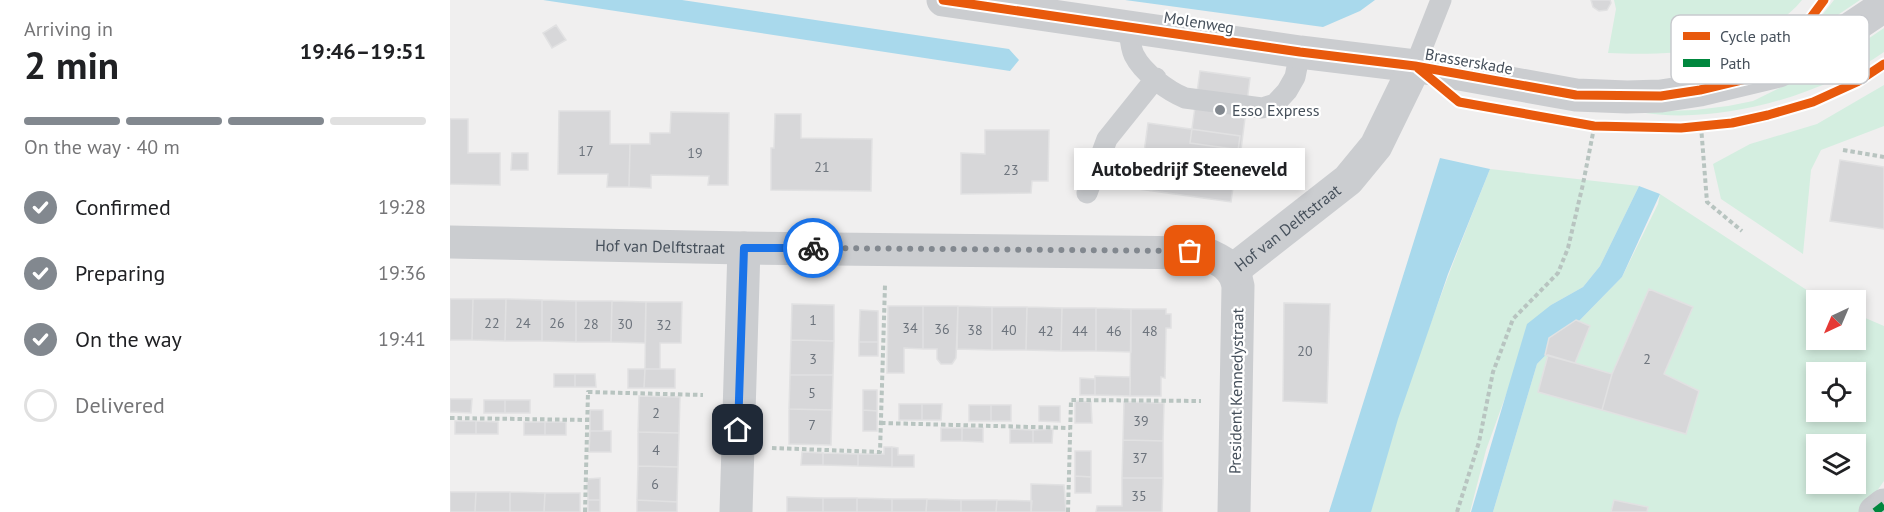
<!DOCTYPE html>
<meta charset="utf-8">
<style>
:root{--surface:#fff;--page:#f6f6f6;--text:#202124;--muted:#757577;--line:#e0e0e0;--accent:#82888f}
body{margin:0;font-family:"PT Sans",sans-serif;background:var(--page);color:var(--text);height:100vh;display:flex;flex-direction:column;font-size:22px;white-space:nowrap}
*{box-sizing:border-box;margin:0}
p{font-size:20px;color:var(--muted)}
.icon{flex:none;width:33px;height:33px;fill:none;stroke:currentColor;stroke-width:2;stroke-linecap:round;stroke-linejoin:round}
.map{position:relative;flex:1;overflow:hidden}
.details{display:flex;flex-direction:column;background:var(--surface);width:450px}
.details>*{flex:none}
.needle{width:39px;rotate:224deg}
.tools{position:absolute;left:1356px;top:290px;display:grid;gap:12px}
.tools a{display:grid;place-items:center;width:60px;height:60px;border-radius:0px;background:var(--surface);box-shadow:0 3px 9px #0003;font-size:30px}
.pin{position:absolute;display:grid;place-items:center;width:51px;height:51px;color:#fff;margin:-26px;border-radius:12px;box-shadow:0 3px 9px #0006}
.courier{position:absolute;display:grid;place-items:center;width:60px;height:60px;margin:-30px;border:4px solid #1a73e8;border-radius:50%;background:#fff;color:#222;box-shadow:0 2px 8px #0007}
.bubble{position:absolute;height:42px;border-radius:0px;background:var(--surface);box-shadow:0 3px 9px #0003;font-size:20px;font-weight:800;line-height:42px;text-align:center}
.overview em{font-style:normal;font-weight:800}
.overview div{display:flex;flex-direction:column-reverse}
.overview{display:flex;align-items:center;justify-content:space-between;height:102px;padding:0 24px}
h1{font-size:39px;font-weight:800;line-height:45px}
.bar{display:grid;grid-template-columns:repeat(4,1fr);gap:9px 6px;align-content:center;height:72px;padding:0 24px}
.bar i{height:8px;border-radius:4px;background:var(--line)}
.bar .on{background:var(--accent)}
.bar p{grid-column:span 4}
ol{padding:0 24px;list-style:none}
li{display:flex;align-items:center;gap:18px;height:66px}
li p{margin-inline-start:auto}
li .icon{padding:6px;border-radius:50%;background:var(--accent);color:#fff;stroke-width:4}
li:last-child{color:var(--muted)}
li i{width:33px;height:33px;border:3px solid var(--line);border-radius:50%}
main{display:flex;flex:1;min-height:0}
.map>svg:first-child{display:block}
.green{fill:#d4eee0;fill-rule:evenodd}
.water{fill:#a9d9ec}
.building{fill:#d7d7d9;stroke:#e1e1e2;stroke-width:1.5}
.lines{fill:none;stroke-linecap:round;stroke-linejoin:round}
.path{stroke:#b8c4c0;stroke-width:4;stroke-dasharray:4.5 3;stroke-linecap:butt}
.lane{stroke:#cbcdd0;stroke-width:21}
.street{stroke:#cbcdd0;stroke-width:33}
.quiet{stroke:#00873e;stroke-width:8;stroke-dasharray:15 8;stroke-linecap:butt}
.cycleway-casing{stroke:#fff;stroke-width:13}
.cycleway{stroke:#e8590c;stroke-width:9}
.done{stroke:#82888f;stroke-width:6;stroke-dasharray:0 10.8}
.route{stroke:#1a73e8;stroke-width:8}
.poi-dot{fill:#82888f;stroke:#fff;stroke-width:2}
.labels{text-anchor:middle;stroke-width:4.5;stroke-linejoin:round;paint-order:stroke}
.number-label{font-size:14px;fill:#6c737c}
.street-label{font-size:16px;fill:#46505b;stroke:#fff}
.poi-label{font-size:16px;fill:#46505b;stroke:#fff;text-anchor:start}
.key{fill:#fff;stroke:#c8cace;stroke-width:1.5}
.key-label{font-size:16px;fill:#46505b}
</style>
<main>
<section class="details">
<div class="overview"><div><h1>2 min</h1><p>Arriving in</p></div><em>19:46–19:51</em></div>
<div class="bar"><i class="on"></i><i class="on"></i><i class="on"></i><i></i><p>On the way · 40 m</p></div>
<ol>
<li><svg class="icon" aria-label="check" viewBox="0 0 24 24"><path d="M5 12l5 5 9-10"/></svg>Confirmed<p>19:28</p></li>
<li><svg class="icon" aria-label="check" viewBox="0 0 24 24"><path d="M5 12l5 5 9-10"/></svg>Preparing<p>19:36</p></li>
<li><svg class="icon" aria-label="check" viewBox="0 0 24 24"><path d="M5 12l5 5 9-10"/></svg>On the way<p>19:41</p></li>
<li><i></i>Delivered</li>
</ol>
</section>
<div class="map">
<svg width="1434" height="512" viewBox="0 0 1434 512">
<rect width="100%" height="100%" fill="#f0efef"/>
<path class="green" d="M 1164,0 L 1352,0 C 1309,53 1220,56 1158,53 L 1166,9 Z
M 1384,0 L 1410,0 L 1364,31 L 1362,28 Z
M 1434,28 L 1434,52 C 1371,96 1266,126 1189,112 L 1245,110 L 1278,106 L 1303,101 L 1390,58 Z
M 1434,85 L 1434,126 L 1371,150 L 1361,170 L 1353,254 L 1271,199 L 1263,164 L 1300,144 L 1367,124 Z
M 1040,169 L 1189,186 L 1150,266 L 1133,287 L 1101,305 L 1074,345 L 1036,450 L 1020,512 L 919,512 C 952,395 995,282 1040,169 Z
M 1210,194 L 1372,300 L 1366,300 L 1366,339 L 1406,339 L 1406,314 L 1434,326 L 1434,481 L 1419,502 L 1430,512 L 1043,512 L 1087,364 L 1172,277 L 1208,204 ZM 1366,372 L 1406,372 L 1406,411 L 1366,411 ZM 1366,444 L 1406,444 L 1406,483 L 1366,483 Z"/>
<path class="water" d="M 93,0 L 232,0 L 559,49 L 569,60 L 560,71 Z
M 675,0 L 925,0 L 910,11 L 873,27 Z
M 990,158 L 1040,169 L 998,274 L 948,419 L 921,512 L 879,512 Z
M 1189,186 L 1210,194 L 1172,277 L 1087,364 L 1043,512 L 1021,512 L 1077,324 L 1101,305 L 1133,287 L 1150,266 Z"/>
<path class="building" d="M 1141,0 L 1160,0 L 1161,3 L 1157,10 L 1149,11 L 1143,7 Z
M 106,25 L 116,40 L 102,48 L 93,33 Z
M 750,71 L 800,78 L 791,150 L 740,143 Z
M 109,111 L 160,111 L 160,144 L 180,144 L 179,187 L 157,187 L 158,174 L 108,174 Z
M 221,112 L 279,113 L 278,185 L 258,185 L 259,176 L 201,175 L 201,188 L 179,187 L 180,144 L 200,144 L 200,133 L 220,133 Z
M 325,114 L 351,114 L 351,138 L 422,139 L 421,191 L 321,190 L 321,148 L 324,148 Z
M 0,119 L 18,119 L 18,153 L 50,153 L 50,185 L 0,184 Z
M 698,123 L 790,136 L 781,202 L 689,189 Z
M 535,130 L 599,130 L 598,181 L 582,181 L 581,193 L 511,194 L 511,153 L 535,154 Z
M 62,153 L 78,153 L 78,170 L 61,170 Z
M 1390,160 L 1434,167 L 1434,229 L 1380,221 Z
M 1199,289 L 1243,307 L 1214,374 L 1249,391 L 1236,434 L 1152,410 L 1162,374 Z
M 0,299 L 23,299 L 22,340 L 0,340 Z
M 23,299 L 56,299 L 55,341 L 22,340 Z
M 56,299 L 92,300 L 92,341 L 55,341 Z
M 92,300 L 126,301 L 126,342 L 92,341 Z
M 126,301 L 162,301 L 161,342 L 126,342 Z
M 162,301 L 196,302 L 195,343 L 161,342 Z
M 196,302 L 232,302 L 231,343 L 210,343 L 210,369 L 195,369 Z
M 834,303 L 880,304 L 877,403 L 833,401 Z
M 342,304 L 384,305 L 384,341 L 341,340 Z
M 438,306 L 473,306 L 473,349 L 454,348 L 454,373 L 437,373 Z
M 473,306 L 508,306 L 506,358 L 502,364 L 491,364 L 487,359 L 487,349 L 473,349 Z
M 508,306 L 542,307 L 542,350 L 507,349 Z
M 542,307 L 577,307 L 576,350 L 542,350 Z
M 577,307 L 612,308 L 611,351 L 576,350 Z
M 612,308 L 646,308 L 646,351 L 611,351 Z
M 646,308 L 681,309 L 681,352 L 646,351 Z
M 681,309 L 716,309 L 716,314 L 721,314 L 721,328 L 716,328 L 715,378 L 711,377 L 711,396 L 680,396 Z
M 410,310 L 428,311 L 428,342 L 409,342 Z
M 1126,320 L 1140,326 L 1125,363 L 1095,355 L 1099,338 Z
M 341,340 L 384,341 L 383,375 L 340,375 Z
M 409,342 L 428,342 L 428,356 L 409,356 Z
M 1098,355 L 1162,374 L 1152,410 L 1088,392 Z
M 178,369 L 195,369 L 194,388 L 178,388 Z
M 195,369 L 225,369 L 225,388 L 194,388 Z
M 104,374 L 125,374 L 125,387 L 104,387 Z
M 125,374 L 145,374 L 146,387 L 125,387 Z
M 340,375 L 383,375 L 382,410 L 339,409 Z
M 645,376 L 680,377 L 680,396 L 645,395 Z
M 630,378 L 645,379 L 645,395 L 630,395 Z
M 413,390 L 427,390 L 427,411 L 413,410 Z
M 189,396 L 230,397 L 229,433 L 188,432 Z
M 0,399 L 22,399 L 21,413 L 0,412 Z
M 34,400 L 55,400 L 55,413 L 34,413 Z
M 55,400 L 80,400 L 80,413 L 55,413 Z
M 625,401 L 641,402 L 642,423 L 625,423 Z
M 674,402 L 714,403 L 713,441 L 673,440 Z
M 449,404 L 472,404 L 472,420 L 449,420 Z
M 472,404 L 492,404 L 491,420 L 472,420 Z
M 519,405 L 541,405 L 541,421 L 519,421 Z
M 541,405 L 561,405 L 561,421 L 541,421 Z
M 589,406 L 610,406 L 610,422 L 589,421 Z
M 339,409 L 382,410 L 381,445 L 339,444 Z
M 140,410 L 153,410 L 153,431 L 140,431 Z
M 413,410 L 427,411 L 427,431 L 413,431 Z
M 5,421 L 26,421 L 26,434 L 5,434 Z
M 26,421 L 48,422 L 48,434 L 26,434 Z
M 74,422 L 95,422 L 95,435 L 74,435 Z
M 95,422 L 116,422 L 116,435 L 95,435 Z
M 491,428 L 512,428 L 512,441 L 491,441 Z
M 512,428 L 533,428 L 533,442 L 512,441 Z
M 560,429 L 583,430 L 583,443 L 560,443 Z
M 603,429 L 602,443 L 583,443 L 583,430 Z
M 140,431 L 161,431 L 161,452 L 139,452 Z
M 188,432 L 229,433 L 228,467 L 188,466 Z
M 673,440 L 713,441 L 713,478 L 672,478 Z
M 434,447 L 442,447 L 442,467 L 408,466 L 408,454 L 434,454 Z
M 442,447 L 448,448 L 448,455 L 464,455 L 464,467 L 442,467 Z
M 625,451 L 641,451 L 641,477 L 625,476 Z
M 352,452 L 373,453 L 373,465 L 351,465 Z
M 373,453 L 408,454 L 408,466 L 373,465 Z
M 188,466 L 228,467 L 227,502 L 187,500 Z
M 625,476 L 641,477 L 641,493 L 625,493 Z
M 150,478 L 150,500 L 138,500 L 137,479 Z
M 672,478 L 713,478 L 712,512 L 646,512 L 647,506 L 672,506 Z
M 581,484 L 614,485 L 616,512 L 581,512 Z
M 0,492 L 26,492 L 25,512 L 0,512 Z
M 26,492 L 60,492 L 60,512 L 25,512 Z
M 60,492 L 95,493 L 94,512 L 60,512 Z
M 95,493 L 130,493 L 130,512 L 94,512 Z
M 337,497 L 373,498 L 373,512 L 337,512 Z
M 373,498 L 407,498 L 407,512 L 373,512 Z
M 407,498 L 442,499 L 442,512 L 407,512 Z
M 442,499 L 477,499 L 476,512 L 442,512 Z
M 477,499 L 511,500 L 511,512 L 476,512 Z
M 138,500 L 150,500 L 150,512 L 138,512 Z
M 187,500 L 227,502 L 227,512 L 187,512 Z
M 511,500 L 547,500 L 546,512 L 511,512 Z
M 547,500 L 582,501 L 581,512 L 546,512 Z
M 1164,500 L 1198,507 L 1197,512 L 1161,512 Z"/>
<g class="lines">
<path class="path" d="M 1251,126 L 1257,202 L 1292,231
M 1393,150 L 1434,157
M 0,418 L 138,420
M 431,423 L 620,428
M 322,448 L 430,452 L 435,285
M 135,512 L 138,392 L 253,395
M 618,512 L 621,400 L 751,401
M 1007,512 L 1029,442 L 1043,372 L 1063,319 L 1108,273 L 1118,248 L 1133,184 L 1143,133"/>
<path class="lane" d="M 679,27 C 680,35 680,47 684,55 C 693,73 718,91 735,98 L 812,108 L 825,104 L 837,91 L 845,77 L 850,52
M 965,66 L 991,0
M 637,193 L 657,139 L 706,78"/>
<g class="street">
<path d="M 493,0 L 850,52 L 965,66 L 1126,95 L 1177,97 L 1211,96 L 1250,90 L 1329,71 L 1380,42 L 1434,6"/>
<path id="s1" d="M 0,242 L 294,248 L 754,253 C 771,260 785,267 788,286 L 784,512"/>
<path id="s2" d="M 783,270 L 898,180 L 926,146 L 965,66"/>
<path d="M 286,512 L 294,248"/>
<path d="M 1425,512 L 1434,505"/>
</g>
<path class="quiet" d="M 1425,512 L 1434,505"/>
<defs>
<path id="cycleway" d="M 493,0 L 850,52 L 965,66 L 1126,95 L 1211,96 L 1250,90 L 1329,71 L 1351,31 L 1374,0
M 968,68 L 1009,102 L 1144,126 L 1231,128 L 1282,123 L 1318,115 L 1363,102 L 1407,82 L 1434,64"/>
</defs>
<use href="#cycleway" class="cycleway-casing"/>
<use href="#cycleway" class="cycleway"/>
</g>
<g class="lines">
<path class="done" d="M 363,248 L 740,251"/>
<path class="route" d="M 288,430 L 294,248 L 363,248"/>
</g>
<circle class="poi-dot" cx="770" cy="110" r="6"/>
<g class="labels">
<g class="number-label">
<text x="136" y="156">17</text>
<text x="245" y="158">19</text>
<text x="372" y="172">21</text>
<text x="561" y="175">23</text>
<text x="363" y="325">1</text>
<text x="42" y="328">22</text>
<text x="73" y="328">24</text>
<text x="107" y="328">26</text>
<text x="141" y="329">28</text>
<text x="175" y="329">30</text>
<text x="214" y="330">32</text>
<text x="460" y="333">34</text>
<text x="492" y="334">36</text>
<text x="525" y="335">38</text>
<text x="559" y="335">40</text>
<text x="596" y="336">42</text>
<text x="630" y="336">44</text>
<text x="664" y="336">46</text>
<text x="700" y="336">48</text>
<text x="855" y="356">20</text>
<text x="363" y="364">3</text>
<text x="1197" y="364">2</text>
<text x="362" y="398">5</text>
<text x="206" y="418">2</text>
<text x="691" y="426">39</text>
<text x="362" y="430">7</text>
<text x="206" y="455">4</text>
<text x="690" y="463">37</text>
<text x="205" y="489">6</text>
<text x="689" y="501">35</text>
</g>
<g class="street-label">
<text transform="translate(749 22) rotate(9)" y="6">Molenweg</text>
<text transform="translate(1019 61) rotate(10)" y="6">Brasserskade</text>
<text dy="6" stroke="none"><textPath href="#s2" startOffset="69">Hof van Delftstraat</textPath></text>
<text dy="6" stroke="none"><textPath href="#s1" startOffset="210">Hof van Delftstraat</textPath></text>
<text transform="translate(786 391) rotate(-89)" y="6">President Kennedystraat</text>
</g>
<g class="poi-label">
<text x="782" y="116">Esso Express</text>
</g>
</g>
<rect x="1221" y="15" width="198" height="69" rx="9" class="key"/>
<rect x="1233" y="32" width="27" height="8" fill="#e8590c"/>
<rect x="1233" y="59" width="27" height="8" fill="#00873e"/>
<g class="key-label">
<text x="1270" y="42">Cycle path</text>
<text x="1270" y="69">Path</text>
</g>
</svg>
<div class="tools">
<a><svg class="needle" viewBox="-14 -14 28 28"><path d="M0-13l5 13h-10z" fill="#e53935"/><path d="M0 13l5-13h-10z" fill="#757577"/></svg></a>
<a><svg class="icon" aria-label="locate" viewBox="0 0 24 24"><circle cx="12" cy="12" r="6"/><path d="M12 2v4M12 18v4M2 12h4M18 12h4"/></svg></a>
<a><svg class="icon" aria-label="layers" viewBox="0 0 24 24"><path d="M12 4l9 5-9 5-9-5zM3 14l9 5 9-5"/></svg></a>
</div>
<div class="pin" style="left:740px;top:251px;background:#ea580c"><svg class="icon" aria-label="bag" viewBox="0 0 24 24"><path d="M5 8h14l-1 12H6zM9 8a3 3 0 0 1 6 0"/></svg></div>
<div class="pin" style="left:288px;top:430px;background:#1f2937"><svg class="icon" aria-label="home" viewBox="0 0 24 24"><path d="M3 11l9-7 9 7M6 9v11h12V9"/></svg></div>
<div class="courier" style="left:363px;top:248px"><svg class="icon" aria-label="bike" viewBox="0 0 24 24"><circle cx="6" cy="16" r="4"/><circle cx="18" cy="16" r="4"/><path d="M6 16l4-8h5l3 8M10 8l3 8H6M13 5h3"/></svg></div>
<div class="bubble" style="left:624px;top:148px;width:231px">Autobedrijf Steeneveld</div>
</div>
</main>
